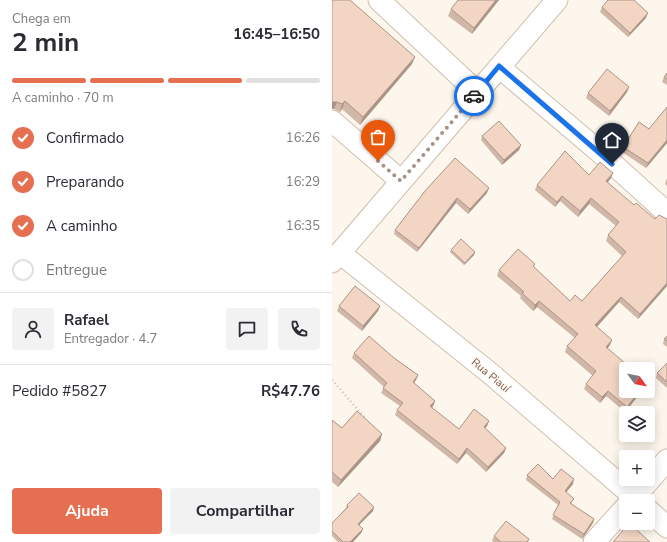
<!DOCTYPE html>
<html lang="pt">
<meta charset="utf-8">
<style>
:root{--surface:#fff;--page:#f2f2f3;--text:#2b2b33;--muted:#7c7c81;--line:#e1e1e2;--accent:#e76f51}
body{margin:0;font-family:"Nunito Sans",sans-serif;background:var(--page);color:var(--text);height:100vh;display:flex;flex-direction:column;font-size:15px;white-space:nowrap}
*{box-sizing:border-box;margin:0}
p{font-size:13px;color:var(--muted)}
.icon{flex:none;width:22px;height:22px;fill:none;stroke:currentColor;stroke-width:2;stroke-linecap:round;stroke-linejoin:round}
.map{position:relative;flex:1;overflow:hidden}
.details{display:flex;flex-direction:column;background:var(--surface);width:332px}
.details>*{flex:none}
.needle{width:26px;rotate:123deg}
.tools{position:absolute;left:287px;top:362px;display:grid;gap:8px}
.tools a{display:grid;place-items:center;width:36px;height:36px;border-radius:4px;background:var(--surface);box-shadow:0 2px 10px #0003;font-size:20px}
.pin{position:absolute;display:grid;place-items:center;width:34px;height:34px;color:#fff;margin:-41px -17px;border-radius:50% 50% 50% 0;rotate:-45deg;box-shadow:0 0 4px #0007}
.pin .icon{rotate:45deg}
.courier{position:absolute;display:grid;place-items:center;width:40px;height:40px;margin:-20px;border:3px solid #1a73e8;border-radius:50%;background:#fff;color:#222;box-shadow:0 1px 5px #0007}
.head em{font-style:normal;font-weight:700}
.head div{display:flex;flex-direction:column-reverse}
.head{display:flex;align-items:center;justify-content:space-between;height:68px;padding:0 12px}
h1{font-size:26px;font-weight:700;line-height:30px}
.bar{display:grid;grid-template-columns:repeat(4,1fr);gap:6px 4px;align-content:center;height:48px;padding:0 12px}
.bar i{height:5px;border-radius:3px;background:var(--line)}
.bar .active{background:var(--accent)}
.bar p{grid-column:span 4}
.line{display:flex;align-items:center;gap:10px;padding:0 12px;border-top:1px solid var(--line)}
.line div{flex:1}
.round{display:grid;place-items:center;flex:none;width:42px;height:42px;border-radius:4px;background:var(--page)}
ol{padding:0 12px;list-style:none}
li{display:flex;align-items:center;gap:12px;height:44px}
li p{margin-inline-start:auto}
li .icon{padding:4px;border-radius:50%;background:var(--accent);color:#fff;stroke-width:4}
li:last-child{color:var(--muted)}
li i{width:22px;height:22px;border:2px solid var(--line);border-radius:50%}
.button{display:flex;gap:8px;margin-top:auto;padding:8px 12px}
.button a{flex:1;height:46px;border-radius:4px;background:var(--accent);color:#fff;font-size:16px;font-weight:700;line-height:46px;text-align:center}
.button a+a{background:var(--page);color:var(--text)}
main{display:flex;flex:1;min-height:0}
.map>svg:first-child{display:block}
.lines{fill:none;stroke-linecap:round;stroke-linejoin:round}
.minor-casing{stroke:#d1beb0;stroke-width:23}
.path{stroke:#d9b8a5;stroke-width:2.5;stroke-dasharray:1 3;stroke-linecap:butt}
.minor{stroke:#fff;stroke-width:21}
.wall{fill:#d1b7a8}
.shaded-wall{fill:#aa9588}
.building{fill:#f3d5c3;stroke:#aa9588}
.done{stroke:#a89285;stroke-width:4;stroke-dasharray:0 7.2}
.route{stroke:#1a73e8;stroke-width:5}
.labels{text-anchor:middle;stroke-width:3;stroke-linejoin:round;paint-order:stroke}
.street-label{font-size:11px;fill:#7a5c4d;stroke:#fffaf3}
</style>
<main>
<section class="details">
<div class="head"><div><h1>2 min</h1><p>Chega em</p></div><em>16:45–16:50</em></div>
<div class="bar"><i class="active"></i><i class="active"></i><i class="active"></i><i></i><p>A caminho · 70 m</p></div>
<ol>
<li><svg class="icon" aria-label="check" viewBox="0 0 24 24"><path d="M5 12l5 5 9-10"/></svg>Confirmado<p>16:26</p></li>
<li><svg class="icon" aria-label="check" viewBox="0 0 24 24"><path d="M5 12l5 5 9-10"/></svg>Preparando<p>16:29</p></li>
<li><svg class="icon" aria-label="check" viewBox="0 0 24 24"><path d="M5 12l5 5 9-10"/></svg>A caminho<p>16:35</p></li>
<li><i></i>Entregue</li>
</ol>
<div class="line" style="height:72px"><a class="round"><svg class="icon" aria-label="person" viewBox="0 0 24 24"><circle cx="12" cy="8" r="4"/><path d="M4 21q1-7 8-7t8 7"/></svg></a><div><b>Rafael</b><p>Entregador · 4.7</p></div><a class="round"><svg class="icon" aria-label="chat" viewBox="0 0 24 24"><path d="M4 5h16v11H9l-5 4z"/></svg></a><a class="round"><svg class="icon" aria-label="phone" viewBox="0 0 24 24"><path d="M5 4h4l2 5-3 2q2 4 5 5l2-3 5 2v4C11 20 4 13 5 4z"/></svg></a></div>
<div class="line" style="height:52px"><div>Pedido #5827</div><b>R$47.76</b></div>
<div class="button"><a>Ajuda</a><a>Compartilhar</a></div>
</section>
<div class="map">
<svg width="335" height="542" viewBox="0 0 335 542">
<rect width="100%" height="100%" fill="#fdf6ec"/>
<g class="lines">
<defs>
<path id="minor" d="M 47,0 L 145,92
M 167,67 L 270,154 L 335,213
M 0,121 L 69,181
M 8,253 L 159,374 L 307,501
M 0,262 L 225,0
M 299,501 L 335,460
M 316,510 L 335,527
M 262,542 L 294,507"/>
</defs>
<use href="#minor" class="minor-casing"/>
<path class="path" d="M 0,380 L 34,419"/>
<use href="#minor" class="minor"/>
</g>
<path class="wall" d="M 0,0 L 80,64 L 28,125 L 10,109 L 8,112 L 2,109 Z
M 167,0 L 140,34 L 116,16 L 119,9 Z
M 270,7 L 314,18 L 296,37 L 268,12 Z
M 335,73 L 335,85 L 330,82 L 332,77 Z
M 297,87 L 295,92 L 277,116 L 254,98 L 256,93 Z
M 317,129 L 335,143 L 314,168 L 290,152 L 291,147 Z
M 150,136 L 189,145 L 187,150 L 170,165 L 149,140 Z
M 257,175 L 279,178 L 276,182 L 335,286 L 306,319 L 287,302 L 265,327 L 278,345 L 275,349 L 294,391 L 310,391 L 293,412 L 274,396 L 268,403 L 252,389 L 254,384 L 261,376 L 233,352 L 235,346 L 243,338 L 205,307 L 201,311 L 188,298 L 189,296 L 165,276 L 167,270 L 203,264 L 202,267 L 238,301 L 250,301 L 290,256 L 274,241 L 276,235 L 284,226 L 257,204 L 246,217 L 228,201 L 223,207 L 203,190 L 205,185 Z
M 335,178 L 335,186 L 333,184 Z
M 93,191 L 155,193 L 136,214 L 124,203 L 85,252 L 62,234 L 63,230 Z
M 119,250 L 142,255 L 132,265 L 118,252 Z
M 7,306 L 48,306 L 46,311 L 30,331 L 5,311 Z
M 335,336 L 335,347 L 331,344 L 332,339 Z
M 22,353 L 62,358 L 86,375 L 84,380 L 82,383 L 103,401 L 101,406 L 100,408 L 127,429 L 157,421 L 155,426 L 153,428 L 174,448 L 172,453 L 154,472 L 134,453 L 125,464 L 63,415 L 65,410 L 68,406 L 49,393 L 52,387 L 20,358 Z
M 335,363 L 335,388 L 324,378 L 325,373 Z
M 0,420 L 10,428 L 50,434 L 48,441 L 6,487 L 0,482 Z
M 195,475 L 221,479 L 241,484 L 234,492 L 242,499 L 239,504 L 262,519 L 261,523 L 250,539 L 220,519 L 226,505 L 194,480 Z
M 15,505 L 41,511 L 27,525 L 31,529 L 29,533 L 21,542 L 6,542 L 0,536 L 0,523 L 13,509 Z
M 162,536 L 197,539 L 196,542 L 162,542 L 160,541 Z"/>
<path class="shaded-wall" d="M 164,0 L 167,0 L 140,34 L 142,28 Z
M 316,13 L 314,18 L 296,37 L 298,33 Z
M 83,57 L 80,64 L 28,125 L 31,117 Z
M 297,87 L 295,92 L 277,116 L 278,111 Z
M 13,101 L 10,109 L 8,112 L 10,104 Z
M 0,102 L 5,102 L 2,109 L 0,109 Z
M 335,140 L 335,143 L 314,168 L 316,163 Z
M 189,145 L 187,150 L 170,165 L 172,160 Z
M 281,173 L 279,178 L 272,187 L 274,181 Z
M 157,188 L 155,193 L 136,214 L 138,209 Z
M 230,196 L 228,201 L 223,207 L 225,202 Z
M 125,198 L 124,203 L 85,252 L 87,248 Z
M 259,198 L 257,204 L 246,217 L 248,211 Z
M 143,252 L 142,255 L 132,265 L 133,263 Z
M 335,283 L 335,286 L 306,319 L 308,314 Z
M 289,297 L 287,302 L 261,331 L 263,325 Z
M 207,301 L 205,307 L 201,311 L 203,305 Z
M 48,306 L 46,311 L 30,331 L 31,326 Z
M 280,340 L 278,345 L 272,353 L 274,347 Z
M 86,375 L 84,380 L 79,387 L 81,382 Z
M 276,391 L 274,396 L 268,403 L 270,397 Z
M 308,391 L 310,391 L 293,412 L 295,407 Z
M 103,401 L 101,406 L 96,411 L 98,406 Z
M 157,421 L 155,426 L 150,432 L 152,427 Z
M 50,434 L 48,441 L 6,487 L 9,480 Z
M 135,448 L 134,453 L 125,464 L 127,459 Z
M 174,448 L 172,453 L 154,472 L 156,467 Z
M 242,479 L 241,484 L 232,495 L 233,491 Z
M 42,507 L 41,511 L 24,528 L 26,524 Z
M 262,519 L 261,523 L 250,539 L 252,534 Z
M 31,529 L 29,533 L 21,542 L 18,542 Z"/>
<path class="building" d="M 0,0 L 18,0 L 83,57 L 31,117 L 13,101 L 10,104 L 5,102 L 0,102 Z
M 126,0 L 164,0 L 142,28 L 119,9 Z
M 276,0 L 302,0 L 316,13 L 298,33 L 270,7 Z
M 275,69 L 297,87 L 278,111 L 256,93 Z
M 335,73 L 335,79 L 332,77 Z
M 335,107 L 335,140 L 316,163 L 291,147 L 307,122 L 317,129 Z
M 167,121 L 189,145 L 172,160 L 150,136 Z
M 233,151 L 257,175 L 268,162 L 281,173 L 274,181 L 302,205 L 304,203 L 323,219 L 327,215 L 335,219 L 335,283 L 308,314 L 289,297 L 263,325 L 280,340 L 274,347 L 300,369 L 294,369 L 294,391 L 308,391 L 295,407 L 276,391 L 270,397 L 254,384 L 264,371 L 235,346 L 246,334 L 207,301 L 203,305 L 190,293 L 192,292 L 167,270 L 186,249 L 203,264 L 201,266 L 238,301 L 243,295 L 250,301 L 294,252 L 276,235 L 287,222 L 259,198 L 248,211 L 230,196 L 225,202 L 205,185 Z
M 123,158 L 157,188 L 138,209 L 125,198 L 87,248 L 63,230 L 93,191 Z
M 129,239 L 143,252 L 133,263 L 119,250 Z
M 23,286 L 48,306 L 31,326 L 7,306 Z
M 37,336 L 62,358 L 86,375 L 81,382 L 103,401 L 98,406 L 127,429 L 142,409 L 157,421 L 152,427 L 174,448 L 156,467 L 135,448 L 127,459 L 65,410 L 71,403 L 51,388 L 55,383 L 22,353 Z
M 335,336 L 335,341 L 332,339 Z
M 335,363 L 335,382 L 325,373 Z
M 25,411 L 50,434 L 9,480 L 0,472 L 0,420 L 10,428 Z
M 206,464 L 221,479 L 229,469 L 242,479 L 233,491 L 242,499 L 238,503 L 262,519 L 252,534 L 221,515 L 228,502 L 195,475 Z
M 27,493 L 42,507 L 26,524 L 31,529 L 18,542 L 11,542 L 0,531 L 0,523 L 16,507 L 15,505 Z
M 174,521 L 197,539 L 195,542 L 169,542 L 162,536 Z
M 297,523 L 318,542 L 281,542 Z"/>
<g class="lines">
<path class="done" d="M 46,161 L 69,181 L 142,96"/>
<path class="route" d="M 142,96 L 167,66 L 280,164"/>
</g>
<g class="labels">
<g class="street-label">
<text transform="translate(159 375) rotate(40)" y="4">Rua Piauí</text>
</g>
</g>
</svg>
<div class="tools">
<a><svg class="needle" viewBox="-14 -14 28 28"><path d="M0-13l5 13h-10z" fill="#e53935"/><path d="M0 13l5-13h-10z" fill="#7c7c81"/></svg></a>
<a><svg class="icon" aria-label="layers" viewBox="0 0 24 24"><path d="M12 4l9 5-9 5-9-5zM3 14l9 5 9-5"/></svg></a>
<a>+</a>
<a>−</a>
</div>
<div class="pin" style="left:46px;top:161px;background:#ea580c"><svg class="icon" aria-label="bag" viewBox="0 0 24 24"><path d="M5 8h14l-1 12H6zM9 8a3 3 0 0 1 6 0"/></svg></div>
<div class="pin" style="left:280px;top:164px;background:#1f2937"><svg class="icon" aria-label="home" viewBox="0 0 24 24"><path d="M3 11l9-7 9 7M6 9v11h12V9"/></svg></div>
<div class="courier" style="left:142px;top:96px"><svg class="icon" aria-label="car" viewBox="0 0 24 24"><path d="M5 17H2v-5l4-1 3-4h7l3 4 3 1v5h-3M9 17h6M6 11h13"/><circle cx="7" cy="17" r="2"/><circle cx="17" cy="17" r="2"/></svg></div>
</div>
</main>
